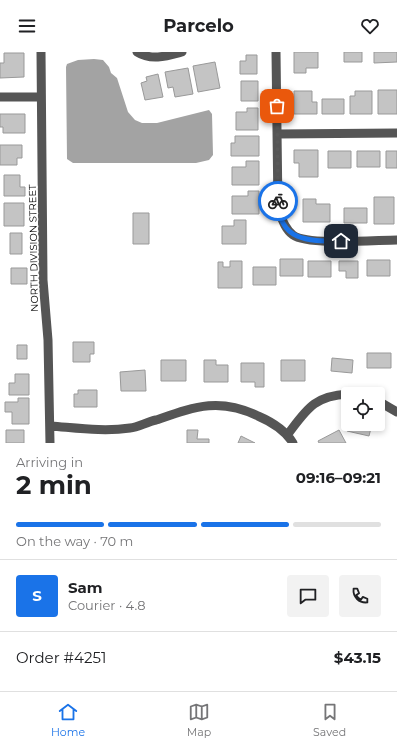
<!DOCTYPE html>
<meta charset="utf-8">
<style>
:root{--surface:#fff;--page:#f2f2f2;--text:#202124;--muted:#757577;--line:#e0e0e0;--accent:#1a73e8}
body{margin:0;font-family:Montserrat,sans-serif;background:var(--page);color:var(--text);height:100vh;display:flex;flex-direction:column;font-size:15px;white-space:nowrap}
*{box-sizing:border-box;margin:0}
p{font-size:13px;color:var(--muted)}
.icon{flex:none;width:22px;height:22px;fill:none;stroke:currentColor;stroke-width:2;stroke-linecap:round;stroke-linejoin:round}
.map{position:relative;height:391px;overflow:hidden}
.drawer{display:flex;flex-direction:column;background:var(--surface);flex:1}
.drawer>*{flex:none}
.fabs{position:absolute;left:341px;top:335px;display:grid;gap:8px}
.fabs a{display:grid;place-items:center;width:44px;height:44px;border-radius:4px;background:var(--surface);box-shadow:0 2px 6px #0003;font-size:20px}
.pin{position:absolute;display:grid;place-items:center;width:34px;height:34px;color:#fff;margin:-17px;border-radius:8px;box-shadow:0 2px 6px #0006}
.courier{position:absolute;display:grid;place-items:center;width:40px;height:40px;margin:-20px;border:3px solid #1a73e8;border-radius:50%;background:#fff;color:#222;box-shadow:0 1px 5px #0007}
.summary em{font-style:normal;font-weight:700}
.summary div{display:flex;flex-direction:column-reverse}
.summary{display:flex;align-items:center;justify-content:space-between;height:68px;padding:0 16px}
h1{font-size:26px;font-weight:700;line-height:30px}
.bar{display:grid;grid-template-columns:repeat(4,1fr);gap:6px 4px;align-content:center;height:48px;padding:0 16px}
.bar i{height:5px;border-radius:3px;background:var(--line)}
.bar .active{background:var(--accent)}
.bar p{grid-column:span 4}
.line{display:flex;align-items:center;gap:10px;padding:0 16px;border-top:1px solid var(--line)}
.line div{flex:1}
.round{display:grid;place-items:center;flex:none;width:42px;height:42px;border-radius:4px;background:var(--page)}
header{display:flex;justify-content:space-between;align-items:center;height:52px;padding:0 16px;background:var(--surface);font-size:18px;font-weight:700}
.tab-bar{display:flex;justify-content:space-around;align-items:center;height:56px;border-top:1px solid var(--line);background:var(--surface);font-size:11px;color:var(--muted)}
.tab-bar a{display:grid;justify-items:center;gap:2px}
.tab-bar .active{color:var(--accent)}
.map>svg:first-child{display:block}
.water{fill:#a3a3a3}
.building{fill:#c4c4c4;stroke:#999}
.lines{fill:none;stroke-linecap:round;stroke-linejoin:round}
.minor{stroke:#555;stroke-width:9}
.done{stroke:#595959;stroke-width:4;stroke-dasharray:0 7.2}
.route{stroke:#1a73e8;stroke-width:5}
.labels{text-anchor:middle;stroke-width:3.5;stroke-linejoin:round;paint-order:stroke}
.street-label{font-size:10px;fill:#000;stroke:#fff}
</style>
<header><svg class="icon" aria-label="menu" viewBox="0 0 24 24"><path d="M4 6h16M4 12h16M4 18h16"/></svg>Parcelo<svg class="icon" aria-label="heart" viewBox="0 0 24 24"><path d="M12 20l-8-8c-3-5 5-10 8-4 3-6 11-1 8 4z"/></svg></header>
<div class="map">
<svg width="397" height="391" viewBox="0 0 397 391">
<rect width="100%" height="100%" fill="#fff"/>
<path class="water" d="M 94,7 L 103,8 L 109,15 L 111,21 L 117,26 L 128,60 L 135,68 L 142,71 L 157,71 L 209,58 L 212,62 L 213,103 L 209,108 L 196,111 L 73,111 L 67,107 L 66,15 L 67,12 L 78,8 Z"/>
<path class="building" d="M 294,0 L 318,0 L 318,16 L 306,16 L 306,21 L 294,21 Z
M 344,0 L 362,0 L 362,10 L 344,10 Z
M 374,0 L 397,0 L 397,10 L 374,11 Z
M 4,1 L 24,1 L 24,25 L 0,26 L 0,11 L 4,11 Z
M 246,3 L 257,3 L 257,22 L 240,22 L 240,9 L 246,9 Z
M 215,10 L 220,36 L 198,40 L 193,14 Z
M 188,16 L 193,42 L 175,45 L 173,35 L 168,36 L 165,20 Z
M 158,22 L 163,45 L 145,48 L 141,31 L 147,29 L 146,25 Z
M 241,29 L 258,29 L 258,49 L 241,49 Z
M 378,38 L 397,38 L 397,62 L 378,62 Z
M 294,39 L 312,39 L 312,50 L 317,50 L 317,62 L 294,62 Z
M 355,39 L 372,39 L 372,62 L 350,62 L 350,44 L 355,44 Z
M 322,47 L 344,47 L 344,62 L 322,62 Z
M 247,56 L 258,56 L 258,78 L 236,78 L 236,60 L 247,60 Z
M 0,62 L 25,62 L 25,81 L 3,81 L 3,75 L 0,75 Z
M 235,84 L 259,84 L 259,104 L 231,104 L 231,91 L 235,91 Z
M 0,93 L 22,93 L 22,106 L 17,106 L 17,113 L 0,113 Z
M 294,98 L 318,98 L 318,125 L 299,125 L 299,111 L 294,111 Z
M 328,99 L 351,99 L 351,116 L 328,116 Z
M 357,99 L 380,99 L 380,115 L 357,115 Z
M 386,99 L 397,99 L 397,116 L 386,116 Z
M 246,109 L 259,109 L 259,133 L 232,133 L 232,115 L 246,115 Z
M 4,123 L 20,123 L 20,135 L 25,135 L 25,144 L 4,144 Z
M 248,139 L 259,139 L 259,162 L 232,162 L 232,144 L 248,144 Z
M 374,145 L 394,145 L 394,172 L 374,172 Z
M 303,147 L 316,147 L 316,152 L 330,152 L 330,170 L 303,170 Z
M 4,151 L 24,151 L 24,174 L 4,174 Z
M 344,156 L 367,156 L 367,171 L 344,171 Z
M 133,161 L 149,161 L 149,192 L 133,192 Z
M 234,168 L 246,168 L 246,192 L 222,192 L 222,174 L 234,174 Z
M 10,181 L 22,181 L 22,202 L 10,202 Z
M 280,207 L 303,207 L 303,224 L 280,224 Z
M 367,208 L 390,208 L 390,224 L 367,224 Z
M 230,209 L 242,209 L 242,236 L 218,236 L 218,210 L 223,210 L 223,215 L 230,215 Z
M 308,209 L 331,209 L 331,225 L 308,225 Z
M 339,209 L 358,209 L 358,226 L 346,226 L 346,219 L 339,219 Z
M 253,215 L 276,215 L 276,233 L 253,233 Z
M 11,216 L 27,216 L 27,232 L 11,232 Z
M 73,290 L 94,290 L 94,302 L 90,302 L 90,310 L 73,310 Z
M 17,293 L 27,293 L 27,307 L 17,307 Z
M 367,301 L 391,301 L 391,316 L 367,316 Z
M 332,306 L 353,308 L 352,321 L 331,319 Z
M 161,308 L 186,308 L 186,329 L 161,329 Z
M 204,308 L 216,308 L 216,313 L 228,313 L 228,330 L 204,330 Z
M 281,308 L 305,308 L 305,329 L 281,329 Z
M 241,311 L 264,311 L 264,335 L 255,335 L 255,330 L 241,330 Z
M 145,318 L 146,339 L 121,339 L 120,320 Z
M 15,322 L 29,322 L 29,343 L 9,343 L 9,331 L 15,331 Z
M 78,338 L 97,338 L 97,355 L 74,355 L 74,342 L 78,342 Z
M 18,346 L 29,346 L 29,372 L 12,372 L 12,360 L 5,360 L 5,350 L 18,350 Z
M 348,372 L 372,372 L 369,384 L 347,379 Z
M 6,378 L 24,378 L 24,391 L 6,391 Z
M 187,378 L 198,378 L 197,387 L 209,387 L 209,391 L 187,391 Z
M 339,378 L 346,391 L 319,391 L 318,389 Z
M 241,384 L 255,391 L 238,391 Z"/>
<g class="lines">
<path class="minor" d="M 41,0 L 43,228 L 48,288 L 50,391
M 137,0 C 151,9 167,4 182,0
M 276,0 L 278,157 C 282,167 285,177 293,183 C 308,194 377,188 397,188
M 0,45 L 41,45
M 277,82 L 397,81
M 352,342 L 356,342
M 378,349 L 397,360
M 51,374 C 77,376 104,380 130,376 C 138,375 147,370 156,368 C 194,355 219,345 258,364 C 272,370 285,378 293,391
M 288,382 C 307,357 314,344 348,342"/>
</g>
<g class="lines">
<path class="done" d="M 277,54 L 278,149"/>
<path class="route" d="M 278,149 C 279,190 309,189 341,189"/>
</g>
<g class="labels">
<g class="street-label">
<text transform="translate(33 196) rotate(-91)" y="4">NORTH DIVISION STREET</text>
</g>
</g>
</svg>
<div class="fabs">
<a><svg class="icon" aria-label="locate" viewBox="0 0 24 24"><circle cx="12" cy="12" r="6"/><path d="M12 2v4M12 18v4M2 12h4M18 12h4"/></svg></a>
</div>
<div class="pin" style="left:277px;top:54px;background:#ea580c"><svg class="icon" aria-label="bag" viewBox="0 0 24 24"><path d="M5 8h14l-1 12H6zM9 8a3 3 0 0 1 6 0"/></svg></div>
<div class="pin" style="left:341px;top:189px;background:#1f2937"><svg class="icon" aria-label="home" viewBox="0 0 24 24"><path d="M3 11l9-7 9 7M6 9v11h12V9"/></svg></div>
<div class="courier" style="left:278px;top:149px"><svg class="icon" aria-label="bike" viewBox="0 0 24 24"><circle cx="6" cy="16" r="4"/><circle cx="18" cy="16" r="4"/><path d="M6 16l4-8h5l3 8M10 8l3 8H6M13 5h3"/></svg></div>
</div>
<section class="drawer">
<div class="summary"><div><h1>2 min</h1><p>Arriving in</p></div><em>09:16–09:21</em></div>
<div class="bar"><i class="active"></i><i class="active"></i><i class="active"></i><i></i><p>On the way · 70 m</p></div>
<div class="line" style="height:72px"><b class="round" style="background:var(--accent);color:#fff">S</b><div><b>Sam</b><p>Courier · 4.8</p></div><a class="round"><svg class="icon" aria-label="chat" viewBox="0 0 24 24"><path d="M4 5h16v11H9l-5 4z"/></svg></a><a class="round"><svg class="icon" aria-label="phone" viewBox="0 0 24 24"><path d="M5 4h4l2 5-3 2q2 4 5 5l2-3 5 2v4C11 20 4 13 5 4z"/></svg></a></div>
<div class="line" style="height:52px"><div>Order #4251</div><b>$43.15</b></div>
</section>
<nav class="tab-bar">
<a class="active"><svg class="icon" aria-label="home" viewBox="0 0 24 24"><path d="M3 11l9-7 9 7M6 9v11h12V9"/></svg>Home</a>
<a><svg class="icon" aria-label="map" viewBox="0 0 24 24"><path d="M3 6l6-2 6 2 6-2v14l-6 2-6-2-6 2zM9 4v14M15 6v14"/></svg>Map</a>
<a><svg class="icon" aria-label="saved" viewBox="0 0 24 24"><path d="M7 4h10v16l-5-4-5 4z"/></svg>Saved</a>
</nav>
